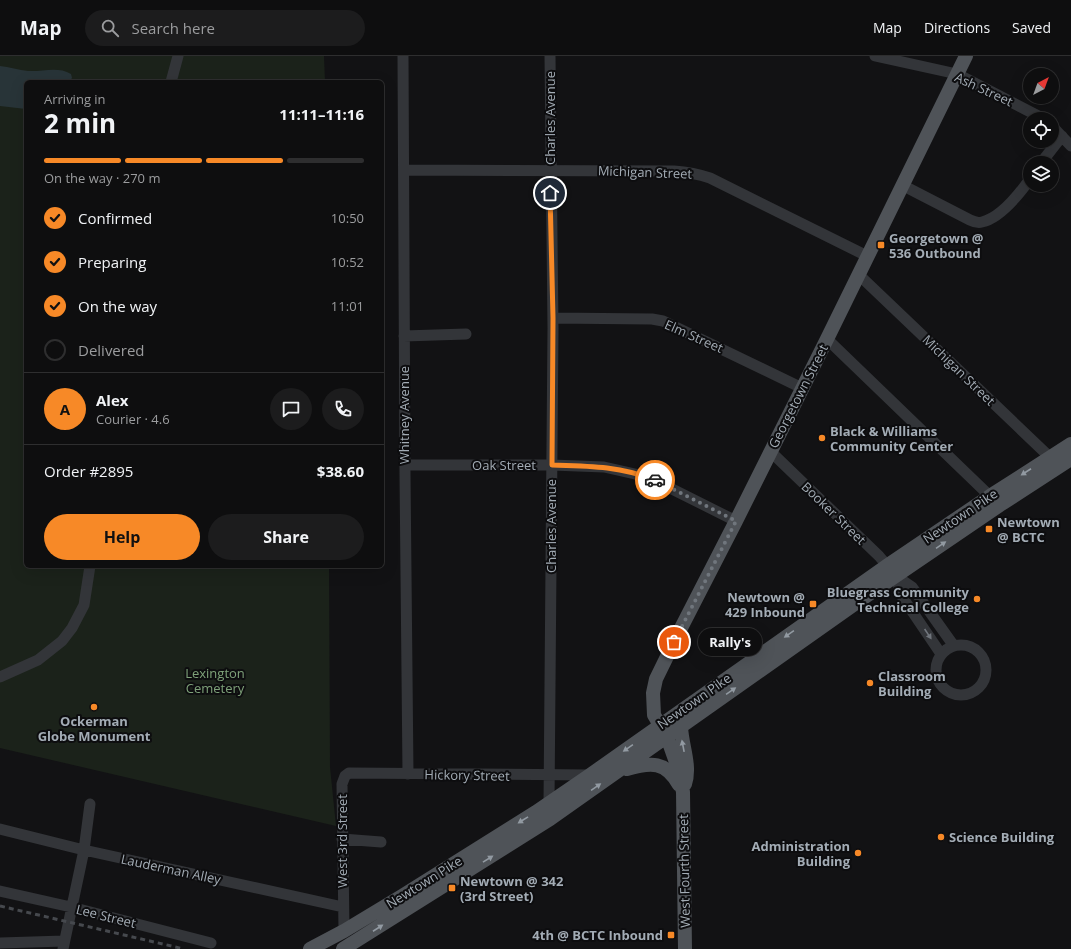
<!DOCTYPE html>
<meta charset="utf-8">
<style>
:root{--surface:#0e0e0f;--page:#1c1c1d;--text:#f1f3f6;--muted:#9b9c9e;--line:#2e2e2f;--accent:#f78927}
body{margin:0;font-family:"Open Sans",sans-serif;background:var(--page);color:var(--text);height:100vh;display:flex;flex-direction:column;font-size:15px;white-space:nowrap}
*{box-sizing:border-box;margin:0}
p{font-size:13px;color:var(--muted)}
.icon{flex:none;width:22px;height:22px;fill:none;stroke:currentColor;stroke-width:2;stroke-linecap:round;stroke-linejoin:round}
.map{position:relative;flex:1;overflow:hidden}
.side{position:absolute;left:24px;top:24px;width:360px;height:488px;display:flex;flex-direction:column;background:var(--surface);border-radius:6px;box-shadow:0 4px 16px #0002,0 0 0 1px var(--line)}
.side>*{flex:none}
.needle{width:26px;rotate:41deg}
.buttons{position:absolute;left:1023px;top:12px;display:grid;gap:8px}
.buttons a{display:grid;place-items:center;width:36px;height:36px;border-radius:50%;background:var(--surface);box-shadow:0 4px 16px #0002,0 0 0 1px var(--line);font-size:20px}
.pin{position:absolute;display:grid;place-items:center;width:34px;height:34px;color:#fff;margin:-17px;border:2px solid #fff;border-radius:50%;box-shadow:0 1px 4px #0007}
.courier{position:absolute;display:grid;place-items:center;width:40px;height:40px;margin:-20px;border:3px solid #f78927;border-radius:50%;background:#fff;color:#222;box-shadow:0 1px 5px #0007}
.bubble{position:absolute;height:28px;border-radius:14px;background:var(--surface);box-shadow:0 4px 16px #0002,0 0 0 1px var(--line);font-size:13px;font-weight:700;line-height:28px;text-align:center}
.overview em{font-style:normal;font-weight:700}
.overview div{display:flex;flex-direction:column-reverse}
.overview{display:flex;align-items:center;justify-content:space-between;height:68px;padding:0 20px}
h1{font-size:26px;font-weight:700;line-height:30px}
.bar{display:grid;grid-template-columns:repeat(4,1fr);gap:6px 4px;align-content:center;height:48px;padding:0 20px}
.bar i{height:5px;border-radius:3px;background:var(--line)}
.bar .on{background:var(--accent)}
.bar p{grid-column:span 4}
.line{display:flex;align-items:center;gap:10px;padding:0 20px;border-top:1px solid var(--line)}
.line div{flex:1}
.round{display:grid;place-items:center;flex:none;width:42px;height:42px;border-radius:21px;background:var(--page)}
ol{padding:0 20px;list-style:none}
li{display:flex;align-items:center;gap:12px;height:44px}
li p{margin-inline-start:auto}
li .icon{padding:4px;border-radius:50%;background:var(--accent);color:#111;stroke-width:4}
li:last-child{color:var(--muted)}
li i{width:22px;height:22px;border:2px solid var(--line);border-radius:50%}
.button{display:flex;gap:8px;margin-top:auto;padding:8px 20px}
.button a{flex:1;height:46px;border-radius:24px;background:var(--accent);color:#111;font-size:16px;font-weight:700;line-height:46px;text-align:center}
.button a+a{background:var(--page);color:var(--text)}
header{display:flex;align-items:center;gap:24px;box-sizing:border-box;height:56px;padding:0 20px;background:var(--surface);border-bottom:1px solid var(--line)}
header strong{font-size:19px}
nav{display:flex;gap:22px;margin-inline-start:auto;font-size:14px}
.search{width:280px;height:36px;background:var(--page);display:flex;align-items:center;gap:10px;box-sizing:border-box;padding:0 14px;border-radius:22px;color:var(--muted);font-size:15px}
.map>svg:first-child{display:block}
.green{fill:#1b221a}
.water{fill:#283438}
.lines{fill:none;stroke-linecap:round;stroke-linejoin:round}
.minor{stroke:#333539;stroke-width:11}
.major{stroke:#4f5358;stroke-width:14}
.rail{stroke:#46494e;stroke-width:3;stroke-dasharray:5 4;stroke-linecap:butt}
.oneway{fill:#929aa2}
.oneway2{fill:#71767d}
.done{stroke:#70767d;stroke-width:4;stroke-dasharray:0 7.2}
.route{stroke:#f78927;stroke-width:5}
.poi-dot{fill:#f78927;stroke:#0d0d0f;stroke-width:1.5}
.labels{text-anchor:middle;stroke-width:4;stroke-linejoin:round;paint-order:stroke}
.street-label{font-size:13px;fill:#a3acb5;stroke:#0d0d0f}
.poi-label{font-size:13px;font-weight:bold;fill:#a3acb5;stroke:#0d0d0f;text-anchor:start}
.park-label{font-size:13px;fill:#7ea179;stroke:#0d0d0f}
</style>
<header>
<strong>Map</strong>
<div class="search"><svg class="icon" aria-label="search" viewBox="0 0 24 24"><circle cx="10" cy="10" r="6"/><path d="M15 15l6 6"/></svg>Search here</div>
<nav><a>Map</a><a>Directions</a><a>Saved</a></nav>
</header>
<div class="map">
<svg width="1071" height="893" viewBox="0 0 1071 893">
<rect width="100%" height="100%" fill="#121214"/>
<path class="green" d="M 0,0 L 324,0 L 325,26 L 26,26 L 26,510 L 329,510 L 330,711 L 336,770 L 0,692 Z"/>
<path class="water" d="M 0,10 C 9,11 19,14 28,15 C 42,16 58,10 71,18 L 72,22 L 69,26 L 26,26 L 26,53 L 0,50 Z"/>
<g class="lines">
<path class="minor" d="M 403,0 L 405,417 L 408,718
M 875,0 L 957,18 L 1044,63
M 171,26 L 178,0
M 1052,70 L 1071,90
M 1041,107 L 1062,80
M 404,114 L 674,115 C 687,116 698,118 710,122 L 867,200
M 902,129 L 970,164 C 974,166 978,167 982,166 C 1000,162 1020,137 1030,123
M 858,218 L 1056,407
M 553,262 L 652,263 L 663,265 L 802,332
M 404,280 L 466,278
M 827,283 L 995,445
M 770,395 L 879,500 L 896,520 L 912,531 L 954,590
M 405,409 L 552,409 L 604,411 L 635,418 L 654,424 L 736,465
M 896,520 L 901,539 L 941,598
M936 614a25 25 0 1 1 50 0a25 25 0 1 1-50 0Z
M 0,621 L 38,604 L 62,585 L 72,572 L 84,549 L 90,510
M 549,747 L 553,272 L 550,0
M 0,773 L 84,794 L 343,851
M 342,783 L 381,786
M 0,835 L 71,851 L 211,887
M 344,875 L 342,728 L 345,720 L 349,717 L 590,719
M 0,887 L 64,885
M 63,893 L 84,794 L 90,748"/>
<path class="major" d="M 681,671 C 682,690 691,710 685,728
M 627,713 C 651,706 666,705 679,729
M 310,893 L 344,875 L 402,840 L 536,756 L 590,719 L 888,509 L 990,440 L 1071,388
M 343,893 L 550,763 L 856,547 L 1000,449 L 1071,403
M 685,893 L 683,736 L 678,712 L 667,681 L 654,659 L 653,637 L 656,623 L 679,576 L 736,465 L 827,283 L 966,0"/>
<path class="rail" d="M 0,850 L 184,893"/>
</g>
<defs><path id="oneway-solid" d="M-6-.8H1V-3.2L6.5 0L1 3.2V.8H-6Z"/></defs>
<g class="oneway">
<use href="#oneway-solid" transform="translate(1026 416) rotate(147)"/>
<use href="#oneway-solid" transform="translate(941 489) rotate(-34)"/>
<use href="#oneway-solid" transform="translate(789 578) rotate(145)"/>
<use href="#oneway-solid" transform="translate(731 635) rotate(-35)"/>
<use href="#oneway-solid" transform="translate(683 690) rotate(-101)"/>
<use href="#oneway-solid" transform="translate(628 692) rotate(145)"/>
<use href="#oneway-solid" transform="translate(596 731) rotate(-35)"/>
<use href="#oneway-solid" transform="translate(523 764) rotate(148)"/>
<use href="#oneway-solid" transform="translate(488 803) rotate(-32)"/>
<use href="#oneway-solid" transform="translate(378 872) rotate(-33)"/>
</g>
<use class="oneway2" href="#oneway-solid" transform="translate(928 578) rotate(56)"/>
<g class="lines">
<path class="done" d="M 655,424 L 736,465 L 674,586"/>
<path class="route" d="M 550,137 L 553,262 L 552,409 C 589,410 620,410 655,424"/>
</g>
<g class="poi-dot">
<rect x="877" y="185" width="8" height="8" rx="2"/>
<circle cx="822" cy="382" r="4"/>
<rect x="985" y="469" width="8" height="8" rx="2"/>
<circle cx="977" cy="543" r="4"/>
<rect x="809" y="544" width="8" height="8" rx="2"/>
<circle cx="870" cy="627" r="4"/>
<circle cx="94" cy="651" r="4"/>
<circle cx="941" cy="781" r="4"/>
<circle cx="858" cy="797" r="4"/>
<rect x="448" y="828" width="8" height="8" rx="2"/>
<rect x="667" y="875" width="8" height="8" rx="2"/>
</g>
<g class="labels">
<g class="street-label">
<text transform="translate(984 33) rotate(25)" y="5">Ash Street</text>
<text transform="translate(550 62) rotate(-90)" y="5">Charles Avenue</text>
<text transform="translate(645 116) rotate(2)" y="5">Michigan Street</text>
<text transform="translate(694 280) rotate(24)" y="5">Elm Street</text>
<text transform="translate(959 314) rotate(44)" y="5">Michigan Street</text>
<text transform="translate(798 340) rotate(-63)" y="5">Georgetown Street</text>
<text transform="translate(404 359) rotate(-90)" y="5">Whitney Avenue</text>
<text x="504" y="414">Oak Street</text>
<text transform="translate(834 457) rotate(44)" y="5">Booker Street</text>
<text transform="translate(960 460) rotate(-34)" y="5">Newtown Pike</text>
<text transform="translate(551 470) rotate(-90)" y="5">Charles Avenue</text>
<text transform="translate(694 645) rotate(-35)" y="5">Newtown Pike</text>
<text transform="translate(467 719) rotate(1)" y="5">Hickory Street</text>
<text transform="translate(342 785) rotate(-90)" y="5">West 3rd Street</text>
<text transform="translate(171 813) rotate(12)" y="5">Lauderman Alley</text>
<text transform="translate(684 815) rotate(-91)" y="5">West Fourth Street</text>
<text transform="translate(424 826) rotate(-32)" y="5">Newtown Pike</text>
<text transform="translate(106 860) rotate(14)" y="5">Lee Street</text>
</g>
<g class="poi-label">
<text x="889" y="187">Georgetown @<tspan x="889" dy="15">536 Outbound</tspan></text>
<text x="830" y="380">Black &amp; Williams<tspan x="830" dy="15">Community Center</tspan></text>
<text x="997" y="471">Newtown<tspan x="997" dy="15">@ BCTC</tspan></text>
<text x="969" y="541" text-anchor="end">Bluegrass Community<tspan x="969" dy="15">Technical College</tspan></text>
<text x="805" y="546" text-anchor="end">Newtown @<tspan x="805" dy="15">429 Inbound</tspan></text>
<text x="878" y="625">Classroom<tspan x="878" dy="15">Building</tspan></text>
<text x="94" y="670" text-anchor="middle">Ockerman<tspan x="94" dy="15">Globe Monument</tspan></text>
<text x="949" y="786">Science Building</text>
<text x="850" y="795" text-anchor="end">Administration<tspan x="850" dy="15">Building</tspan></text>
<text x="460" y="830">Newtown @ 342<tspan x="460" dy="15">(3rd Street)</tspan></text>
<text x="663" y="884" text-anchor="end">4th @ BCTC Inbound</text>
</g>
<g class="park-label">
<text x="215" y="622">Lexington<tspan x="215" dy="15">Cemetery</tspan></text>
</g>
</g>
</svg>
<div class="buttons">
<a><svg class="needle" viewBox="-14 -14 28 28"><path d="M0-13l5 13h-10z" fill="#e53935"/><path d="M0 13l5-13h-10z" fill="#9b9c9e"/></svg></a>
<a><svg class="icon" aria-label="locate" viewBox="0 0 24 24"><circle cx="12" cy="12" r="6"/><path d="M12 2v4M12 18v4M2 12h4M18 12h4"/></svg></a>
<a><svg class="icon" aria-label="layers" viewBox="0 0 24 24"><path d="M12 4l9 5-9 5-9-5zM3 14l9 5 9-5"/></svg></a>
</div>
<div class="pin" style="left:674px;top:586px;background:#ea580c"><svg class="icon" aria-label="bag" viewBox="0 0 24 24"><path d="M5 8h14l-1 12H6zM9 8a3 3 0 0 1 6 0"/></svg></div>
<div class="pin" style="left:550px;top:137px;background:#1f2937"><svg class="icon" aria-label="home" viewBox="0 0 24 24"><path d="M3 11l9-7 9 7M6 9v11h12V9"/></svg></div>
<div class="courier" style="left:655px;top:424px"><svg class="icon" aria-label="car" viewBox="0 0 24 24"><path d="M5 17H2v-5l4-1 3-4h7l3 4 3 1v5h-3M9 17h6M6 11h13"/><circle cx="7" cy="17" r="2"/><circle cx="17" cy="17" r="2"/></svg></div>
<div class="bubble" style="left:698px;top:572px;width:64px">Rally's</div>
<section class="side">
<div class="overview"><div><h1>2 min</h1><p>Arriving in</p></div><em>11:11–11:16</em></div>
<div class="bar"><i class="on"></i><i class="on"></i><i class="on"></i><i></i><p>On the way · 270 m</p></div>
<ol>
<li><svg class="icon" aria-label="check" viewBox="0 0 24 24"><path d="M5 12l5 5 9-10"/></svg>Confirmed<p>10:50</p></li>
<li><svg class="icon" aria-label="check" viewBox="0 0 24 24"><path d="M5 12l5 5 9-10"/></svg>Preparing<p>10:52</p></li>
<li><svg class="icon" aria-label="check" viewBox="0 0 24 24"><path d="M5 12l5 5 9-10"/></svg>On the way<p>11:01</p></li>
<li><i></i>Delivered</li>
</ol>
<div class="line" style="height:72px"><b class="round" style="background:var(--accent);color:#111">A</b><div><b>Alex</b><p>Courier · 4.6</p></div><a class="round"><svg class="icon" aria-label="chat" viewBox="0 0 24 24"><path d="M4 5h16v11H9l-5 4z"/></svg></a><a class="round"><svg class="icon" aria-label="phone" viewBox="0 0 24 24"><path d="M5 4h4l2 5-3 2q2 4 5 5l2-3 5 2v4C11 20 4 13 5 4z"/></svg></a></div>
<div class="line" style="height:52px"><div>Order #2895</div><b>$38.60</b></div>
<div class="button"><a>Help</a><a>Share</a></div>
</section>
</div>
